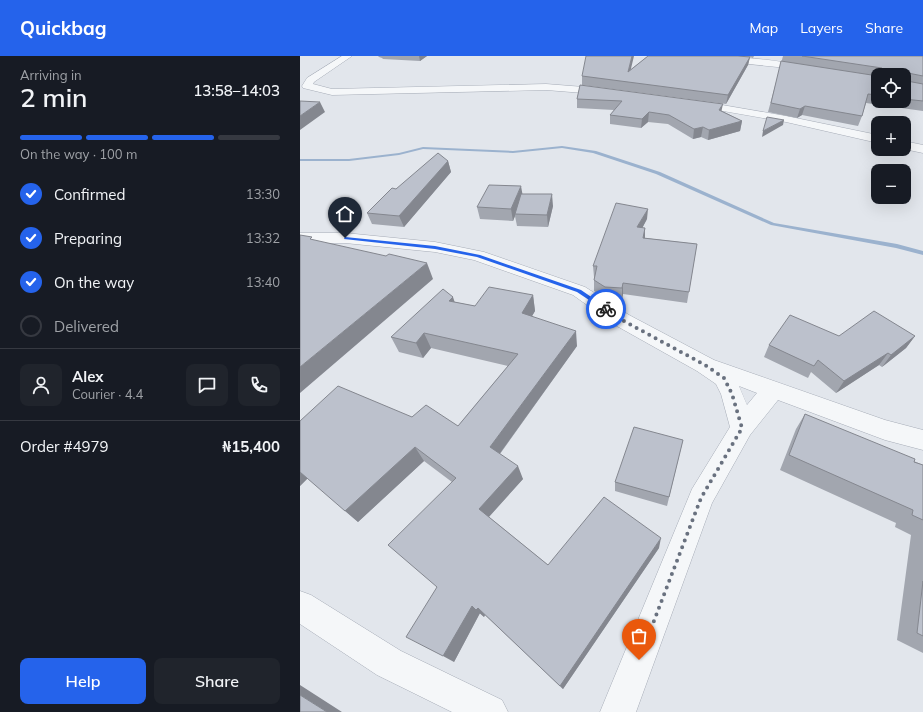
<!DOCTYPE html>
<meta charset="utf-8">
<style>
:root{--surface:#171b24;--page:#20242c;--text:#f1f3f6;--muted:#9ea1a6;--line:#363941;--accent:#2563eb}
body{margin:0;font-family:Mulish,sans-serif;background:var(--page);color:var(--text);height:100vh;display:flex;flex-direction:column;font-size:15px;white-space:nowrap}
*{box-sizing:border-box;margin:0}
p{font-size:13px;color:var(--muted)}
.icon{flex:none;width:22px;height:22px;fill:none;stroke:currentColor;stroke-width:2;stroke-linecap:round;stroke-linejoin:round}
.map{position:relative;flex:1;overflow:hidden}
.sheet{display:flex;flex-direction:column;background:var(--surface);width:300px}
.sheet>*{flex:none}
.tools{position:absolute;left:571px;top:12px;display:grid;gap:8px}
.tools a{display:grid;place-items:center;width:40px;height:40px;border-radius:8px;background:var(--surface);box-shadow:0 4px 16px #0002;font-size:20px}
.pin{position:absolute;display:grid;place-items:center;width:34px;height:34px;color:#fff;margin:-41px -17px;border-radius:50% 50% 50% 0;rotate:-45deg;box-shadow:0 0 4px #0007}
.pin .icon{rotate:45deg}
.courier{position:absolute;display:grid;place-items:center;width:40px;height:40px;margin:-20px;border:3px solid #2563eb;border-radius:50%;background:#fff;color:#222;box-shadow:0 1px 5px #0007}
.overview em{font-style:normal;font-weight:600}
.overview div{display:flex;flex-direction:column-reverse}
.overview{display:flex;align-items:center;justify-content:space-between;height:68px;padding:0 20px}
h1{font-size:26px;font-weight:600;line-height:30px}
.bar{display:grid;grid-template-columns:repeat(4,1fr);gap:6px 4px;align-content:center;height:48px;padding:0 20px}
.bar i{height:5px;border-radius:3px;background:var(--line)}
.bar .on{background:var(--accent)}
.bar p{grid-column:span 4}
.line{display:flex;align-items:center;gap:10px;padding:0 20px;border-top:1px solid var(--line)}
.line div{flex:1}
.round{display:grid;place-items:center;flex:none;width:42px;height:42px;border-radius:8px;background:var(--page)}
ol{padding:0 20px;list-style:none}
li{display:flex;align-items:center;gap:12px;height:44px}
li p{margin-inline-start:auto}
li .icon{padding:4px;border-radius:50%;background:var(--accent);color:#fff;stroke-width:4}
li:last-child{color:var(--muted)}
li i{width:22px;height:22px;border:2px solid var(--line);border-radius:50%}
.action{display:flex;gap:8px;margin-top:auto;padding:8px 20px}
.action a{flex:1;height:46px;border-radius:8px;background:var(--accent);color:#fff;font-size:16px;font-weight:600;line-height:46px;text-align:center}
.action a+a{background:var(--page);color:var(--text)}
header{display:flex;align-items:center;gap:24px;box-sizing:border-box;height:56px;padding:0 20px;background:var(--accent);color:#fff}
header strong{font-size:19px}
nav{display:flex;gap:22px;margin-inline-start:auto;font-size:14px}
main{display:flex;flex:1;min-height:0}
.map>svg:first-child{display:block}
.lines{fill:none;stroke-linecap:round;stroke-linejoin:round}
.stream{fill:#9bb2ce;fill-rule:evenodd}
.minor-casing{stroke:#a6acb7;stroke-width:1}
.minor{fill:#f5f7f9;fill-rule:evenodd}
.wall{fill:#a2a6af;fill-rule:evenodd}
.shaded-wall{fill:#84878f}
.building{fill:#bcc1cc;stroke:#84878f}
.route{fill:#2563eb}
.done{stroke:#69717f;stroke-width:4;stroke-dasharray:0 7.2}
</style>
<header>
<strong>Quickbag</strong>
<nav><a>Map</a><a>Layers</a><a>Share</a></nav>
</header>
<main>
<section class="sheet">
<div class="overview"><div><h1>2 min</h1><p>Arriving in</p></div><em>13:58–14:03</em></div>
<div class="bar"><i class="on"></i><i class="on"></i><i class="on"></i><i></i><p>On the way · 100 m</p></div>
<ol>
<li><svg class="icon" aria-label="check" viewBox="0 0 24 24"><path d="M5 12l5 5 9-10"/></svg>Confirmed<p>13:30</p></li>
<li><svg class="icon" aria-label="check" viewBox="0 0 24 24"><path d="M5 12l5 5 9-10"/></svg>Preparing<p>13:32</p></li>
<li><svg class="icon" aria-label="check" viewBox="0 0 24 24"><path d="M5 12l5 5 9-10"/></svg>On the way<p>13:40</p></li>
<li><i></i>Delivered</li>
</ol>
<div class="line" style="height:72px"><a class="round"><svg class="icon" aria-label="person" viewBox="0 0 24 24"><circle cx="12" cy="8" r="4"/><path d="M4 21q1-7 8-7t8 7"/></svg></a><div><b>Alex</b><p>Courier · 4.4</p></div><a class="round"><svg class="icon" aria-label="chat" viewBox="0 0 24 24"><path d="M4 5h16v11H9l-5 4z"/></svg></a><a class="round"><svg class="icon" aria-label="phone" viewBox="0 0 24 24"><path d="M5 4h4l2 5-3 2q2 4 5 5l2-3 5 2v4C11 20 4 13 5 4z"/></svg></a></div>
<div class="line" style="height:52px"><div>Order #4979</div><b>₦15,400</b></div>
<div class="action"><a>Help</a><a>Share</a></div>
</section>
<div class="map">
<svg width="623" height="656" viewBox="0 0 623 656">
<rect width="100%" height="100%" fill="#e2e6ec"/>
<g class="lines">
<path class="stream" d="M 262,90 L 296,95 L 360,116 L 474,167 L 597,188 L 623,195 L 623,199 L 596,192 L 471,169 L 356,118 L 293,97 L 262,92 L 213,97 L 123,93 L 99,99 L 49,105 L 0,105 L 0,103 L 49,103 L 99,97 L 123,91 L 213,95 Z"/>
<defs>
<path id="minor" d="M 42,0 L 52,0 L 14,26 L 13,28 L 32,33 L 246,28 L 309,33 L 314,36 L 309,39 L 246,34 L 32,39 L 3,32 L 2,30 L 7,22 Z
M 396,0 C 435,0 475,3 513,12 L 515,14 L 510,17 L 487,12 L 400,3 Z
M 393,44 L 486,60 L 578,79 L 578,87 L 486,66 L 389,49 L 388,47 L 389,45 Z
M 604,85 L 623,89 L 623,97 L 604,93 Z
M 0,177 L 45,177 L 135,186 L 184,196 L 285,231 L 329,259 L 414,304 L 585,364 L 623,374 L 623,394 L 585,384 L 478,344 L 450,379 L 412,447 L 336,656 L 300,656 L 392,433 L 430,371 L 421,338 L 416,328 L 397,315 L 315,269 L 273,239 L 174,204 L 135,196 L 45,187 L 0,187 ZM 439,330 L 457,337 L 447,349 Z
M 0,535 L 11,539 L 101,595 L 202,644 L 208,656 L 152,656 L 77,619 L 0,568 Z"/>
</defs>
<use href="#minor" class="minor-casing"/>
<use href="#minor" class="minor"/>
</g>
<path class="wall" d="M 78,0 L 127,0 L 120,5 L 83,3 L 82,2 L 79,1 Z
M 348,0 L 454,0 L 453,2 L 450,1 L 448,9 L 426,48 L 282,29 L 282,20 L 330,14 Z
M 483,0 L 623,0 L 623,55 L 566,47 L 562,60 L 558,70 L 502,59 L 497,62 L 468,56 ZM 578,19 L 604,19 L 604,45 L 578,45 Z
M 280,29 L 422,55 L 442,65 L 440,75 L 408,84 L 401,81 L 393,83 L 368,68 L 348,66 L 341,72 L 310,68 L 310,59 L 314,54 L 277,52 L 277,43 Z
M 148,105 L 151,116 L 104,171 L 72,168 L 67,157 L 96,133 Z
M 223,138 L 253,150 L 248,171 L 217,170 L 215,160 L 213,165 L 180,163 L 177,151 Z
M 347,163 L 342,172 L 345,172 L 345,182 L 397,188 L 387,247 L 323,238 L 322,243 L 305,242 L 294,235 L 294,221 L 293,210 Z
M 233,239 L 235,255 L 232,260 L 277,290 L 200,398 L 223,423 L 189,461 L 248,509 L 359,492 L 263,633 L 185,559 L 184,561 L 180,557 L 154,606 L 137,531 L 152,426 L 124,405 L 58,466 L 8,422 L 0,430 L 0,365 L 112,361 L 158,370 L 208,310 L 131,292 L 123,302 L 99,296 L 91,281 L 155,246 L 175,250 Z
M 539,280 L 615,280 L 606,292 L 582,311 L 579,309 L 536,337 L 511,316 L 508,322 L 464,301 L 469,289 Z
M 505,358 L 623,409 L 623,597 L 597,584 L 611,479 L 595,471 L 596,467 L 480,414 L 496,373 Z
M 383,384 L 367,450 L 315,435 L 315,426 Z"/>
<path class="shaded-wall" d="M 119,0 L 127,0 L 120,5 Z
M 332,0 L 334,0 L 328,25 L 328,16 Z
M 450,1 L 448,9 L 426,48 L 428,39 Z
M 20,46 L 25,56 L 0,74 L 0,60 Z
M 423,48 L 421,57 L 419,54 Z
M 505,50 L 502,59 L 497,62 L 500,53 Z
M 349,56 L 348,66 L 341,72 L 342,63 Z
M 484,64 L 483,69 L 462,81 L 463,75 Z
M 442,65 L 440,75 L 408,84 L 409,74 Z
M 403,71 L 401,81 L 393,83 L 394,73 Z
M 148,105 L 151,116 L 104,171 L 99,160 Z
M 221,130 L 223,141 L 215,158 L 215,160 L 213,165 L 211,153 Z
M 252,138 L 253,150 L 248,171 L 247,159 Z
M 348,153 L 347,163 L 337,182 L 337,171 Z
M 345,172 L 345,183 L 343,182 Z
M 127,207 L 133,223 L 0,337 L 0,311 Z
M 323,227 L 323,238 L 322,243 L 322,232 Z
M 233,239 L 235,255 L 225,272 L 222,257 Z
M 153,241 L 158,256 L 149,245 Z
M 276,275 L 277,290 L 195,404 L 190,391 Z
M 124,277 L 131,292 L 123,302 L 116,287 Z
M 615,280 L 606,292 L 582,311 L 591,299 Z
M 588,297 L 579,309 L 536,337 L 544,325 Z
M 115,391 L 124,405 L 58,466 L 45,455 Z
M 218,410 L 223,423 L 186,464 L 179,453 Z
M 0,416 L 8,422 L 0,430 Z
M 361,482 L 359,492 L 263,633 L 260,630 Z
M 172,550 L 180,557 L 154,606 L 143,600 Z
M 178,552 L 185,559 L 184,561 L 176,554 Z
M 0,629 L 42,656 L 27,656 L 0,639 Z"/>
<path class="building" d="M 286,0 L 332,0 L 328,16 L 348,0 L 438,0 L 450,1 L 428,39 L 282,20 Z
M 502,0 L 623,0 L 623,20 L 608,17 L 606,19 L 607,25 L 623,28 L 623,45 L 604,43 L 604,19 L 583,19 L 582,12 Z
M 481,5 L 578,20 L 578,39 L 568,38 L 562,60 L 505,50 L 500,53 L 471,47 Z
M 280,29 L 423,48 L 419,54 L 442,65 L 409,74 L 403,71 L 394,73 L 369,59 L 349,56 L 342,63 L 310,59 L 322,45 L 277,43 Z
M 0,45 L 20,46 L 0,60 Z
M 467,61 L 484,64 L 463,75 Z
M 138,97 L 148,105 L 99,160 L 67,157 L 92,132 L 96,133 Z
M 189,129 L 221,130 L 211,153 L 177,151 Z
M 221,138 L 252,138 L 247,159 L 215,158 Z
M 316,147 L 348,153 L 337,171 L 345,172 L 343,182 L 397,188 L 389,236 L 323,227 L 322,232 L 305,231 L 294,224 L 297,210 L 293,210 Z
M 0,179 L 12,181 L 10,183 L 86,200 L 89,198 L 127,207 L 0,311 Z
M 189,231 L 233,239 L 222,257 L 276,275 L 190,391 L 218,410 L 179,453 L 248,509 L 304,441 L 361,482 L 260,630 L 178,552 L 176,554 L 172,550 L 143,600 L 106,581 L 137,531 L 88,489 L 156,422 L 115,391 L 45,455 L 0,416 L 0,365 L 38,330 L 112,361 L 126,349 L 158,370 L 218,298 L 124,277 L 116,287 L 91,281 L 143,233 L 153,241 L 149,245 L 175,250 Z
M 574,255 L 615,280 L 591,299 L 588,297 L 544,325 L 518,304 L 514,310 L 469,289 L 490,259 L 539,280 Z
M 505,358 L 615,403 L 614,406 L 623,409 L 623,464 L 612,459 L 613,454 L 489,399 Z
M 334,371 L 383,384 L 369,441 L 315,426 Z
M 623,525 L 623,580 L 617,577 Z
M 0,639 L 27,656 L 0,656 Z"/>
<path class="route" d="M 45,181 L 135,190 L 180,199 L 281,234 L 309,253 L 304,254 L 277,236 L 177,201 L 135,193 L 44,183 Z"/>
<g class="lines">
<path class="done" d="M 306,253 L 322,264 L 405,309 L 424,322 L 432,338 L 442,372 L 401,442 L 339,604"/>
</g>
</svg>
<div class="tools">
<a><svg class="icon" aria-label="locate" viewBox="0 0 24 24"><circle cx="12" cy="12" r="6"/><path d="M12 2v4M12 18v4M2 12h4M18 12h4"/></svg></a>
<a>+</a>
<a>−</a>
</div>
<div class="pin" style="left:339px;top:604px;background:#ea580c"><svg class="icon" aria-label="bag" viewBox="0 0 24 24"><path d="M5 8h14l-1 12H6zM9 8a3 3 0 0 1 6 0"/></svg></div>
<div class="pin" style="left:45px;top:182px;background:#1f2937"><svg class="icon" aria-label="home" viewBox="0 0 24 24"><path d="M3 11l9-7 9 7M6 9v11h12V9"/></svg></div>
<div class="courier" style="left:306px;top:253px"><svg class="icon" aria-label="bike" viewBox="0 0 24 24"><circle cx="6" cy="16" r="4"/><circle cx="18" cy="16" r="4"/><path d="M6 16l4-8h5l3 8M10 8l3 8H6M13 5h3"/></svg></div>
</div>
</main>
